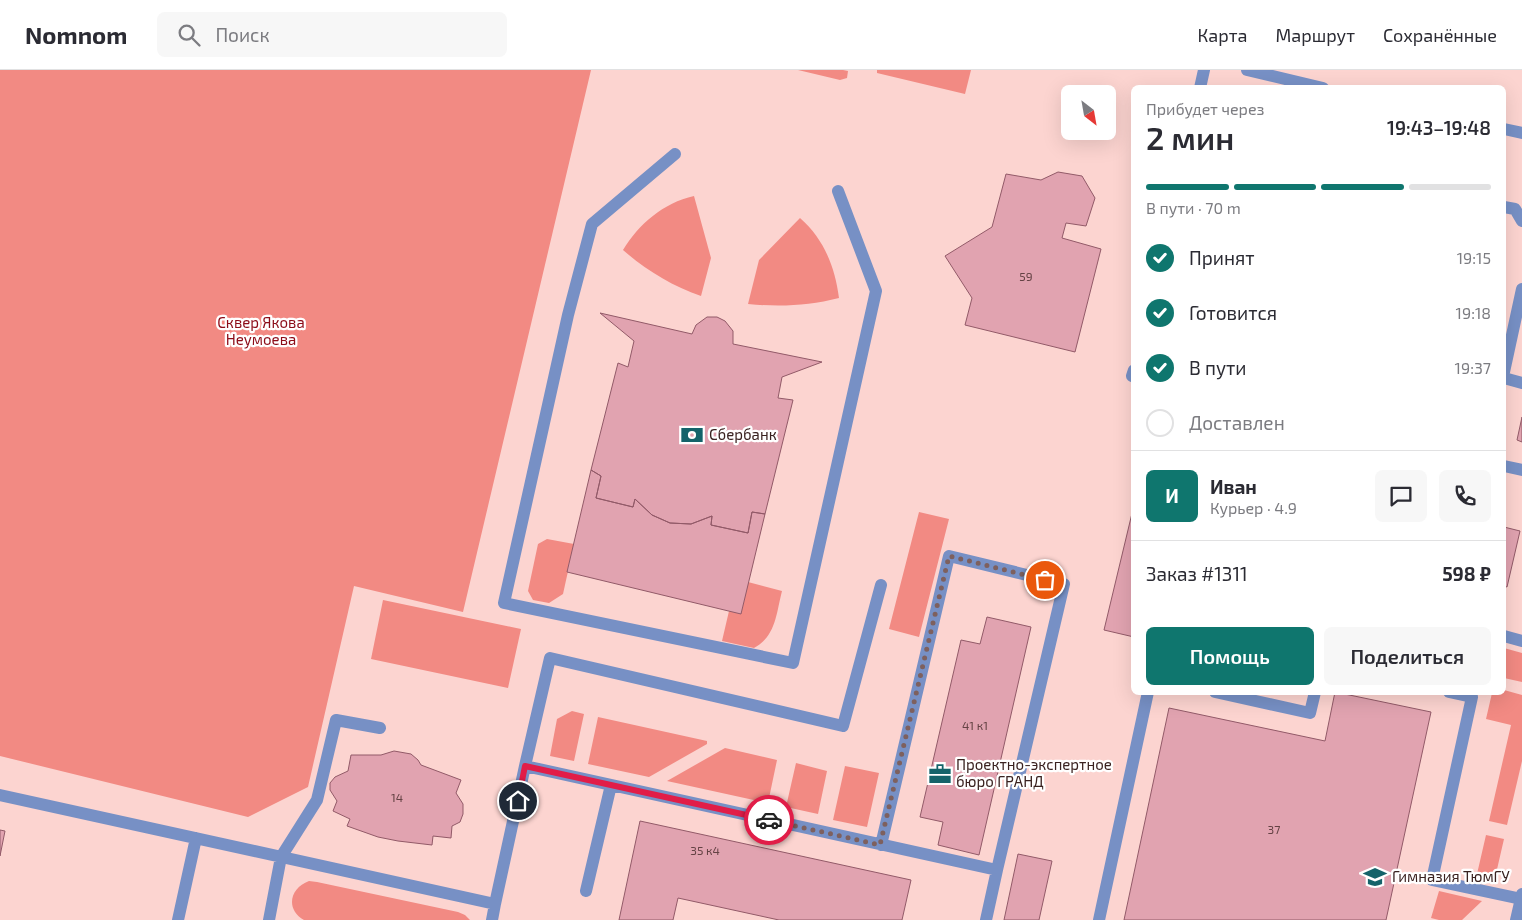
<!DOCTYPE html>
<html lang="ru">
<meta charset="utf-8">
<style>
:root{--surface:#fff;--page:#f7f7f7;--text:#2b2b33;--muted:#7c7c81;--line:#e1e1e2;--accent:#0f766e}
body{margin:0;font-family:"Exo 2",sans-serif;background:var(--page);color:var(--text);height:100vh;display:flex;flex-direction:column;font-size:19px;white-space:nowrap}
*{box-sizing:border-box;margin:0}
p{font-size:16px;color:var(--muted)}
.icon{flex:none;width:28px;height:28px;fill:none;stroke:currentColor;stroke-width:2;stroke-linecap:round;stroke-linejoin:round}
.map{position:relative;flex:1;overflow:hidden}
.side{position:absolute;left:1131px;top:15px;width:375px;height:610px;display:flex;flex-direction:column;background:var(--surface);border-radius:8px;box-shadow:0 5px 20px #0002}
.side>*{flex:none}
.needle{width:32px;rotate:149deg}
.controls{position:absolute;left:1061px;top:15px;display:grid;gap:10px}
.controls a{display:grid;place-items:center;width:55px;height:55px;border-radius:8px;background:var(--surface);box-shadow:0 5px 20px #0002;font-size:25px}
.pin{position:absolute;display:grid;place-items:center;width:42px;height:42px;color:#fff;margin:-21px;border:2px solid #fff;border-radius:50%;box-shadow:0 1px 5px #0007}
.courier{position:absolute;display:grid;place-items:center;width:50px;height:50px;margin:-25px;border:4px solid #e11d48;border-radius:50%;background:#fff;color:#222;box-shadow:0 1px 6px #0007}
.summary em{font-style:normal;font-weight:600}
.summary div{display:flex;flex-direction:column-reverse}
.summary{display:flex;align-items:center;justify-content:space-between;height:85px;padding:0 15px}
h1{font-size:32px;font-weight:600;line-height:38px}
.bar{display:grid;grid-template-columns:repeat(4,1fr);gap:8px 5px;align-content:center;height:60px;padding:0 15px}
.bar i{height:6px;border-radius:4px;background:var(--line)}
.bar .selected{background:var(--accent)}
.bar p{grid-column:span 4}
.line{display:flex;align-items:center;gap:12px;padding:0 15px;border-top:1px solid var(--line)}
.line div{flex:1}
.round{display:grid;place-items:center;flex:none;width:52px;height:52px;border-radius:8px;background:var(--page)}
ol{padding:0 15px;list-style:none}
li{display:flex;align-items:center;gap:15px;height:55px}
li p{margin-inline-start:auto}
li .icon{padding:5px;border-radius:50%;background:var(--accent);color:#fff;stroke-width:4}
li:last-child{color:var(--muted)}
li i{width:28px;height:28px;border:2px solid var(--line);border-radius:50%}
.button{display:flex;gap:10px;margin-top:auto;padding:10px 15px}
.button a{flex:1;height:58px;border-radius:8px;background:var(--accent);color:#fff;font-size:20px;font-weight:600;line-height:58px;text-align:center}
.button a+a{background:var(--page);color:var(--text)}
header{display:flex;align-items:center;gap:30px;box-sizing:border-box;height:70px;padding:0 25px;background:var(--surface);border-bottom:1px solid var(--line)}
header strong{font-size:24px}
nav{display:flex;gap:28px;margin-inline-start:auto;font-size:18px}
.search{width:350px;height:45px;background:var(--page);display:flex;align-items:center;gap:12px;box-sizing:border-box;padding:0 18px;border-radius:8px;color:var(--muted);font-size:19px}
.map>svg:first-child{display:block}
.green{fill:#f28a83}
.building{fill:#e1a3b0;stroke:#925a68}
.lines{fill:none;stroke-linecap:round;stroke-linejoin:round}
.service{stroke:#7790c5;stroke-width:12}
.minor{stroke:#7790c5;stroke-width:12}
.tertiary{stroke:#7790c5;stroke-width:12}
.done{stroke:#7e605e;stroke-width:5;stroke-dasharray:0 9}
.route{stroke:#e11d48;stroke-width:6}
.labels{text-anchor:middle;stroke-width:4.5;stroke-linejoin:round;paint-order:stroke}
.number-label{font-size:12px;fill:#644244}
.park-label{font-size:15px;fill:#8c0c18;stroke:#fff}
.poi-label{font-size:15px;fill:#3a2220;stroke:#fff;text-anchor:start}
</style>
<header>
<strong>Nomnom</strong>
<div class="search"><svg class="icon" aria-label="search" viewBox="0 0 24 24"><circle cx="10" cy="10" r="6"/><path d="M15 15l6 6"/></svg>Поиск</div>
<nav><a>Карта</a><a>Маршрут</a><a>Сохранённые</a></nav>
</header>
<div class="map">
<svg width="1522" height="850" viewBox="0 0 1522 850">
<rect width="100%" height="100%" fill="#fcd4d0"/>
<path class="green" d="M 0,0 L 591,0 L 463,542 L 354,516 L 308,717 L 248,747 L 0,686 Z
M 798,0 L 843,0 L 848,1 L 847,8 L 840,10 Z
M 877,0 L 971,0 L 965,24 L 877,3 Z
M 694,126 L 711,188 L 701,226 C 672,216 646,200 623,180 C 639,154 663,133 694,126 Z
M 800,148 C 824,169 835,197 839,228 C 808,236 779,237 748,234 L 759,190 Z
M 919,442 L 949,449 L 919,567 L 889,559 Z
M 547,469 L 574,474 L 563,524 L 549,533 L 533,530 L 528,521 L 538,474 Z
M 748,512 L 782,521 C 776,544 776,566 754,578 L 722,571 L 729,541 L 741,543 Z
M 383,530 L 521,559 L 508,618 L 371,589 Z
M 1504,578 L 1522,583 L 1522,612 L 1504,608 Z
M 1504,620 L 1522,625 L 1522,691 L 1507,755 L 1489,751 L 1511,655 L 1486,649 L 1492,623 L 1504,622 Z
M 572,641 L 584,644 L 574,691 L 550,686 L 557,649 Z
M 598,647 L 707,671 L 707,674 L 649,707 L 588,694 Z
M 725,678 L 777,690 L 768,733 L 667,711 Z
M 796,693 L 827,701 L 818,744 L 786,737 Z
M 845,696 L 879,703 L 867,757 L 833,750 Z
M 1486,765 L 1504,769 L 1495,808 L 1477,804 Z
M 309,811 L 317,812 L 458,842 L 465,845 L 470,850 L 304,850 C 285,839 290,818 309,811 Z
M 1439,821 L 1482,831 L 1462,850 L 1439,850 L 1431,848 Z"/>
<path class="building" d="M 1058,102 L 1082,106 L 1095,128 L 1086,156 L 1066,153 L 1062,168 L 1101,179 L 1075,282 L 965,255 L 972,228 L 945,186 L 992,157 L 1006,104 L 1041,110 Z
M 600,243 L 692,264 L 696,255 L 707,247 L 717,247 L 725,251 L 733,261 L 733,274 L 822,292 L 782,307 L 778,328 L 793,330 L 765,444 L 752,442 L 748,463 L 711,455 L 712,446 L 691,454 L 670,453 L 652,445 L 635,429 L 633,437 L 596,428 L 601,406 L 591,400 L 618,293 L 628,297 L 634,271 Z
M 1522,347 L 1522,372 L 1517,370 Z
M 591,400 L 601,406 L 596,428 L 633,437 L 635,429 L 652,445 L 670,453 L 691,454 L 712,446 L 711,455 L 748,463 L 752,442 L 765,444 L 741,544 L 567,502 Z
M 1134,435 L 1134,567 L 1104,560 Z
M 1504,457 L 1520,461 L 1507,517 L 1504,516 Z
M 987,547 L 1031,557 L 979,785 L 938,775 L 943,752 L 920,747 L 961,570 L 980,574 Z
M 1335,622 L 1431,642 L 1386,850 L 1124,850 L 1169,638 L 1325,671 Z
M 394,681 L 411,684 L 418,690 L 421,695 L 461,710 L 456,723 L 463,734 L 463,744 L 460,752 L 452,756 L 451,768 L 433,766 L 432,775 L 398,771 L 378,767 L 347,756 L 350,749 L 333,741 L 337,731 L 330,720 L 330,713 L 335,707 L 348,701 L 351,685 L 381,685 Z
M 640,751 L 911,810 L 902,850 L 779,850 L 678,828 L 673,850 L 619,850 Z
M 0,760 L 5,761 L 0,786 Z
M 1018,784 L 1052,791 L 1039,850 L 1004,850 Z"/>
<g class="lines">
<path class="service" d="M 1200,18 L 1204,0
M 675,84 L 592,154 L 568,245 L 504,533 L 793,593 L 876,221 L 838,121
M 1504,137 L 1515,139 L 1522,151
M 1504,302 L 1522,219
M 1132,306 L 1134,300
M 1504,308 L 1522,313
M 1504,396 L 1522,400
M 1504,566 L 1522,571
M 1215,622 L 1310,643 L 1315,622
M 1449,622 L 1472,627 L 1432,810 L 1521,829
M 525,696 L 550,588 L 843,656 L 881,515
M 0,725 L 495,834 L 525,696 L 997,800 L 986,850
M 881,775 L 949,486 L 1064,514 L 997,800
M 586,821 L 611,715
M 178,850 L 196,768
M 269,850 L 281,787 L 317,730 L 336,650 L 380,658
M 492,850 L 495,834
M 1099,850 L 1148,622"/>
<path class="minor" d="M 1516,850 L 1522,824"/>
<path class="tertiary" d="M 1247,0 L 1323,18
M 1504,59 L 1522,63"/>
</g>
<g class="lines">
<path class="done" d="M 769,750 L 880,775 L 949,486 L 1045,510"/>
<path class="route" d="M 518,731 L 525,696 L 769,750"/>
</g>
<defs>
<symbol id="bank-bare" viewBox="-9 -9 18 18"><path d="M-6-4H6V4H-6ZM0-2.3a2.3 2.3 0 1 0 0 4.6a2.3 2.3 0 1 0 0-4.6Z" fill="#14636a" stroke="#fff" stroke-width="2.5" paint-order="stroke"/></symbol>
<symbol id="office-bare" viewBox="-9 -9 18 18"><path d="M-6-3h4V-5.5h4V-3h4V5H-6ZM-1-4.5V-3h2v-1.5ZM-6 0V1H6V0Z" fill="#14636a" stroke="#fff" stroke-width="2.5" paint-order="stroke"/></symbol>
<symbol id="school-bare" viewBox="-9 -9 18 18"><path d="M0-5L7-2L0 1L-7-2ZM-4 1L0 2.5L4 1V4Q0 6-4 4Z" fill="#14636a" stroke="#fff" stroke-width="2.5" paint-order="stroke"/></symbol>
</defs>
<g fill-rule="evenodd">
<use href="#bank-bare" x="676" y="349" width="32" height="32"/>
<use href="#office-bare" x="924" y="688" width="32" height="32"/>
<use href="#school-bare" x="1359" y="791" width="32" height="32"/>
</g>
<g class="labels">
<g class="number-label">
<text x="1026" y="211">59</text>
<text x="975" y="660">41 к1</text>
<text x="397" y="732">14</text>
<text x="1274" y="764">37</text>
<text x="705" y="785">35 к4</text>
</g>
<g class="park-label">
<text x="261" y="258">Сквер Якова<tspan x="261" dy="17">Неумоева</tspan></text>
</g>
<g class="poi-label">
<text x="709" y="370">Сбербанк</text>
<text x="956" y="700">Проектно-экспертное<tspan x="956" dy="17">бюро ГРАНД</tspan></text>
<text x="1392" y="812">Гимназия ТюмГУ</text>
</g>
</g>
</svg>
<div class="controls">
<a><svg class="needle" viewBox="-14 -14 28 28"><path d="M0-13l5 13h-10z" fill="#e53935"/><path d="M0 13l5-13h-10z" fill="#7c7c81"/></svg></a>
</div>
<div class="pin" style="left:1045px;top:510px;background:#ea580c"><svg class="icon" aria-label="bag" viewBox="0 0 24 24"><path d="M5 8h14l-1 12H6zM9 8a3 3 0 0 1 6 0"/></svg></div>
<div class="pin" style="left:518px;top:731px;background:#1f2937"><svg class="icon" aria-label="home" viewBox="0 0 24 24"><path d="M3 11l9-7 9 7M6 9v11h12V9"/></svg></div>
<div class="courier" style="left:769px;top:750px"><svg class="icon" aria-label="car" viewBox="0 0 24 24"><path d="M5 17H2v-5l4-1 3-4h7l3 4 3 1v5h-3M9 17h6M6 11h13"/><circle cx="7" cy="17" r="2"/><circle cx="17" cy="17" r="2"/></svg></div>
<section class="side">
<div class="summary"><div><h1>2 мин</h1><p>Прибудет через</p></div><em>19:43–19:48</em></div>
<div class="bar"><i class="selected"></i><i class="selected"></i><i class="selected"></i><i></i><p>В пути · 70 m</p></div>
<ol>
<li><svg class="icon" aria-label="check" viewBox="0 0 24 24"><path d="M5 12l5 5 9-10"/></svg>Принят<p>19:15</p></li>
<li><svg class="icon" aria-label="check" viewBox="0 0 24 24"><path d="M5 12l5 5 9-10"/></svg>Готовится<p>19:18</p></li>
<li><svg class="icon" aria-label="check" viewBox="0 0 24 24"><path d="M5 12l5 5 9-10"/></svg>В пути<p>19:37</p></li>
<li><i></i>Доставлен</li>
</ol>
<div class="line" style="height:90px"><b class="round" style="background:var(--accent);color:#fff">И</b><div><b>Иван</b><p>Курьер · 4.9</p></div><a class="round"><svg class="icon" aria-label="chat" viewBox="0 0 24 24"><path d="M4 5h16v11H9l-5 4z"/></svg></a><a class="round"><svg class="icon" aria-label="phone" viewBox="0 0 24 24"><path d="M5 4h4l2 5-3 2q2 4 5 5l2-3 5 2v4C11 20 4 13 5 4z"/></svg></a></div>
<div class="line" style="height:65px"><div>Заказ #1311</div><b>598 ₽</b></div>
<div class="button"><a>Помощь</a><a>Поделиться</a></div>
</section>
</div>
